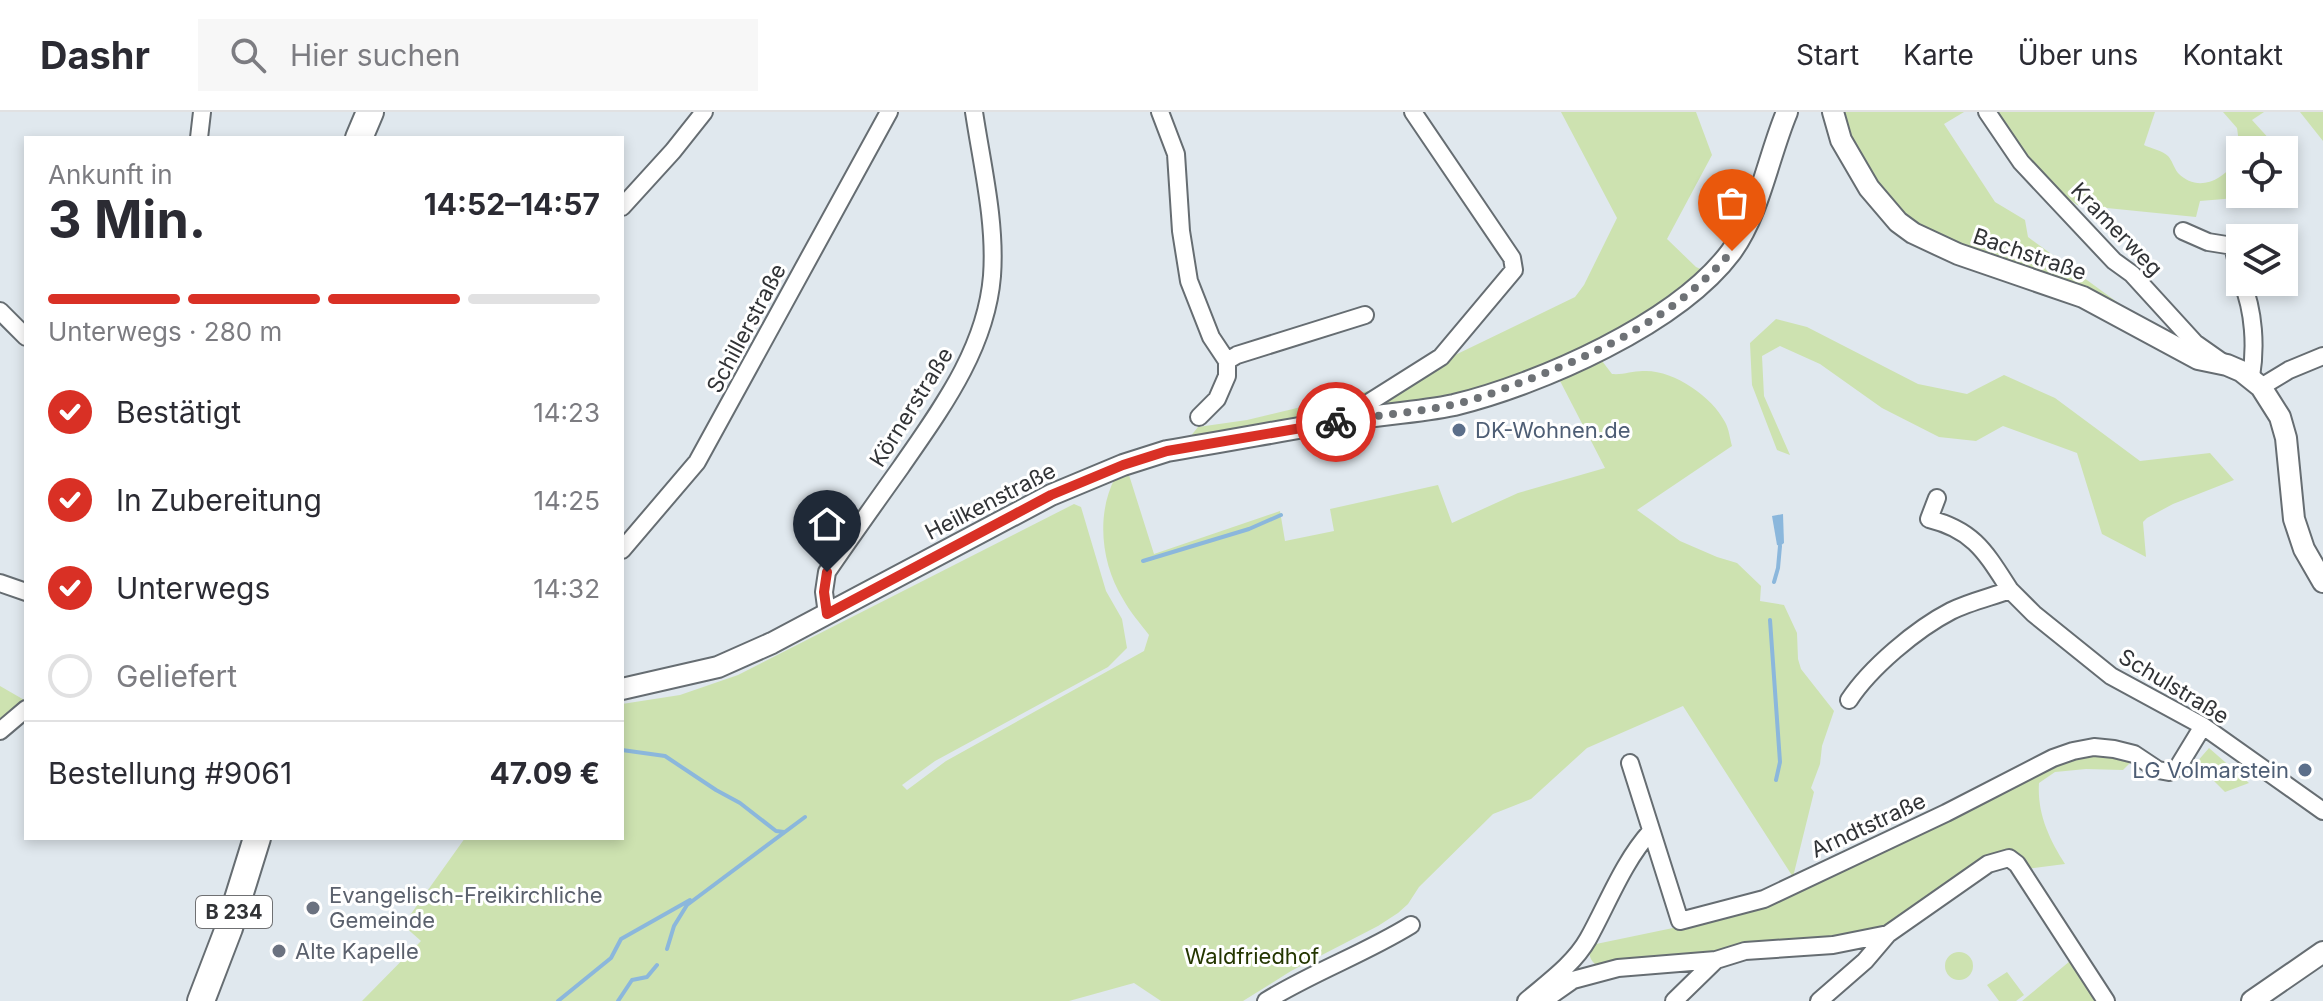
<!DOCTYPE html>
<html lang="de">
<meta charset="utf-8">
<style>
:root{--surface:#fff;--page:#f7f7f7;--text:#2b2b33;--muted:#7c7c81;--line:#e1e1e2;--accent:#d93025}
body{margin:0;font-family:Inter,sans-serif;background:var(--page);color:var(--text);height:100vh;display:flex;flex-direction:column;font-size:30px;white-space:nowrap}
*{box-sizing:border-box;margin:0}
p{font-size:26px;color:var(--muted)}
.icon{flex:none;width:44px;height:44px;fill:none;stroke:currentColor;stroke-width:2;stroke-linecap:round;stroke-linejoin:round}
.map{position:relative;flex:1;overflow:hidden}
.panel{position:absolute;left:24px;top:24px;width:600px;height:704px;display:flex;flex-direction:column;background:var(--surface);border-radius:0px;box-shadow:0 4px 12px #0003}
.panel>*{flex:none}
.controls{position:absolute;left:2226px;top:24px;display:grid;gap:16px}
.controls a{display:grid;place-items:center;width:72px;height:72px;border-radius:0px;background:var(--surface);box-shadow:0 4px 12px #0003;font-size:40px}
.pin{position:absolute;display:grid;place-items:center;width:68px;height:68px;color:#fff;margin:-82px -34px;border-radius:50% 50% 50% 0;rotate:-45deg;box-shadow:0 0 8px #0007}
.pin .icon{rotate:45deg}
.courier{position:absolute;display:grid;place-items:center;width:80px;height:80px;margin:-40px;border:6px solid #d93025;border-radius:50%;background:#fff;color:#222;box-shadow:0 2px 10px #0007}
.headline em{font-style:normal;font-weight:700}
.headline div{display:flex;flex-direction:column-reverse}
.headline{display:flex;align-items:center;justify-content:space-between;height:136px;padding:0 24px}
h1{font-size:52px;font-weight:700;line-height:60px}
.bar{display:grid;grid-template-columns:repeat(4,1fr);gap:12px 8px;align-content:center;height:96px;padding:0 24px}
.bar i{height:10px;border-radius:6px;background:var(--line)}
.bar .on{background:var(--accent)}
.bar p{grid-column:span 4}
.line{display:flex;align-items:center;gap:20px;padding:0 24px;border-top:2px solid var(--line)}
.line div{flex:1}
ol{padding:0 24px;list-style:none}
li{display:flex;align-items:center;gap:24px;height:88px}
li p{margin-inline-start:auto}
li .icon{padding:8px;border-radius:50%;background:var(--accent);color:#fff;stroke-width:4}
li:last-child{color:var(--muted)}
li i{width:44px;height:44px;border:4px solid var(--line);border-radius:50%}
header{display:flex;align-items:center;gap:48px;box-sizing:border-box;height:112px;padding:0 40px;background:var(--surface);border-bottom:2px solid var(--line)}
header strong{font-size:38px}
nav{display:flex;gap:44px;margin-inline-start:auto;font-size:28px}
.search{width:560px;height:72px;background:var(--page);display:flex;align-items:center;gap:20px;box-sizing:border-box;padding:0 28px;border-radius:0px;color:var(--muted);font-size:30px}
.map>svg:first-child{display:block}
.green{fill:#cde2b0}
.water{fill:#8bb7dc}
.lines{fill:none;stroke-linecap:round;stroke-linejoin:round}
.stream{stroke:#8bb7dc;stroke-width:4}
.minor-casing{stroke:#666d72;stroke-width:20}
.tertiary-casing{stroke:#666d72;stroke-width:24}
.primary-casing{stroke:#666d72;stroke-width:30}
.minor{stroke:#fff;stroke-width:16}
.tertiary{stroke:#fff;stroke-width:20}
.primary{stroke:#fff;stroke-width:26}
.done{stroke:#6e7276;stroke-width:8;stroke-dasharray:0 14.4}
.route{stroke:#d93025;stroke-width:10}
.service-dot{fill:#5c6f8a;stroke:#fff;stroke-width:3}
.worship-dot{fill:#6b7280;stroke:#fff;stroke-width:3}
.labels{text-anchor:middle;stroke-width:6;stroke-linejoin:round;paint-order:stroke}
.shield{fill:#fff;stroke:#6f7072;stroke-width:2}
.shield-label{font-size:20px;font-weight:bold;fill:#313336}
.street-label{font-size:22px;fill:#313336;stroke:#fff}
.service-label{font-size:22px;fill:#4e5e75;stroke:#fff;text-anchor:start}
.worship-label{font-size:22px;fill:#5b616d;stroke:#fff;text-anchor:start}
.park-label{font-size:22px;fill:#243600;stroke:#fff}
</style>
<header>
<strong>Dashr</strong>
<div class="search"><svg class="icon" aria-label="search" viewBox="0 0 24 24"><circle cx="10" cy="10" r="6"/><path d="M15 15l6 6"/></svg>Hier suchen</div>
<nav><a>Start</a><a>Karte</a><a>Über uns</a><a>Kontakt</a></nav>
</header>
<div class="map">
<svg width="2323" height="889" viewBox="0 0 2323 889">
<rect width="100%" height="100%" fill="#e0e8ee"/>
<path class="green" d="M 1561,0 L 1696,0 L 1712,43 L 1667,127 L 1696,155 L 1705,159 L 1658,196 L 1584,238 L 1456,285 L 1190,325 L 1198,315 L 1247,308 L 1393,273 L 1575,185 L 1584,173 L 1617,106 Z
M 1840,0 L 1964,0 L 1944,12 L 1995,90 L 2025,108 L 2028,125 L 2117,190 L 2115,193 L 2056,165 L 1948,130 L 1903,104 L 1861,50 Z
M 1993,0 L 2155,0 L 2144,33 C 2150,36 2163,39 2168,44 C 2172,48 2174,56 2178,61 C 2196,80 2221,70 2234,51 L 2238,52 L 2240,82 L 2243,82 L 2236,86 L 2200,89 L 2196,105 L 2077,93 L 2051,74 L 2026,48 Z
M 2223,0 L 2264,0 L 2252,8 L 2272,30 L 2273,38 L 2240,38 L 2237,16 Z
M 2300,0 L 2323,0 L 2323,30 L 2323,29 Z
M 1776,207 L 1807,215 L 1918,272 L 1967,282 L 2004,263 L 2055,286 L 2140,349 L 2210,341 L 2234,368 L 2173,392 L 2147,406 L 2143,410 L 2146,445 L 2102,422 L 2077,341 L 2003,314 L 1976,329 L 1939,325 L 1882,296 L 1820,252 L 1780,234 L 1762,244 L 1764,284 L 1790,343 L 1777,338 L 1752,273 L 1750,231 Z
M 1599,245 L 1612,262 C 1623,263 1632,259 1643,259 C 1672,257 1712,284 1725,310 C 1729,317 1730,327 1732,334 L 1637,398 L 1680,429 L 1717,445 L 1737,451 L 1761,474 L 1760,489 L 1784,493 L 1797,521 L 1798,547 L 1801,557 L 1834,599 L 1822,634 L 1820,652 L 1811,676 L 1814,680 L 1793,765 L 1683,594 L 1587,636 L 1531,687 L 1493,702 L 1419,775 L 1408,792 L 1398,801 L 1378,814 L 1291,859 L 1243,889 L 1161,889 L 1134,871 L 1069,889 L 362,889 L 421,829 L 403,813 L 465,726 L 622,726 L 622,592 L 680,583 L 738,563 L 1074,392 L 1081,395 L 1106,479 L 1122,507 L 1127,536 L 1108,555 L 935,649 L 902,673 L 907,678 L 946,649 L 1144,539 L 1149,523 C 1140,511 1130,500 1123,487 C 1101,452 1096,402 1115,366 L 1129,363 L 1154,442 L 1280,399 L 1285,429 L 1334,419 L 1330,397 L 1438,373 L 1452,411 L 1518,381 L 1605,356 L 1559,267 L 1588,255 Z
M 0,574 L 26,589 L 26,594 L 0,614 Z
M 2209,636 L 2249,671 L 2225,680 L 2196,651 Z
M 2094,641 L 2132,649 L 2123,658 L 2086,657 L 2055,660 L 2039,671 C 2037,701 2049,727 2065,752 L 2025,757 L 2008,739 L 1893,812 L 1870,820 L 1600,855 C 1591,851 1589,845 1589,835 L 1596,832 L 1721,806 L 2071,646 Z
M1945 854a14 14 0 1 1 28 0a14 14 0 1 1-28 0Z
M 2070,849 L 2096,889 L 2022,889 Z
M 2007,860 L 2024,883 L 2016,889 L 1999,889 L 1987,873 Z"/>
<path class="water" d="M 1783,402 L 1784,431 L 1780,434 L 1777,433 L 1772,404 Z"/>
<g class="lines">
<path class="stream" d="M 1143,449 L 1249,417 L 1281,403
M 1774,470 L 1778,456 L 1780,434
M 1770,508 L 1780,650 L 1776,668
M 622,638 L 665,644 L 716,678 L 740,691 L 776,719 L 784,720
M 667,837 L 674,814 L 687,793 L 805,705
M 558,889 L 611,846 L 621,827 L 690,788
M 618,889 L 632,868 L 647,865 L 657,853"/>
<defs>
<path id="minor" d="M 1160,0 L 1176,42 L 1181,119 L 1189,169 L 1211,225 L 1227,249 L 1227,264 L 1217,287 L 1199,305
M 1987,0 L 2021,50 L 2114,149 L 2132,162 L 2195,231 L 2222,250
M 199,26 L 202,0
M 622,95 L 673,39 L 704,0
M 2183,119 L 2208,130 L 2233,134 L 2240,164
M 2242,170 C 2254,199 2256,235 2251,265
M 0,199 L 26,225
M 1227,249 L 1237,243 L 1365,203
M 2261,275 L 2289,258 L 2323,244
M 1351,307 L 1357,298 L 1441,245 L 1514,158 L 1512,146 L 1413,0
M 1937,386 L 1929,407 C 1974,418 1986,441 2010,478
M 622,438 L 697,350 L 889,0
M 0,471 L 26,480
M 827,502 L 824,480 L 827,460 C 851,425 876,390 901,355 C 941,297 986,237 992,164 C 996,110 982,53 974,0
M 1849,588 C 1870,556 1916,517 1951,499 C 1969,490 1991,485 2010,478 L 2034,502 L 2111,564 L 2203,614 L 2323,699
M 0,619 L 26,597
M 1630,651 L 1680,809 L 1764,787 L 1946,701 L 2053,646 L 2073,639 L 2094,635 L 2114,637 L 2134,642 L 2158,658 L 2169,660 L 2178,655 L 2203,614
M 1266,889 C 1313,860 1364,842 1411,813
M 1526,889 C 1547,871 1574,852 1588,827 C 1608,791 1623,750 1651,719
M 1543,889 L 1573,868 L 1618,856 L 1716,848 L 1745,839 L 1833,833 L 1888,822
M 1674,889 L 1716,848
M 1819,889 L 1865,849 L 1888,822 L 1988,752 L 2009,746 L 2017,752 L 2106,889"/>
<path id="tertiary" d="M 1833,0 L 1841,28 L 1869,76 L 1898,110 L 1913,121 L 1958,142 L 2083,185 L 2198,247 L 2227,253 L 2241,259 L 2261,275 L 2280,305 L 2286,326 L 2294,407 L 2304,437 L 2323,470
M 622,577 L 718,555 L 772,531 L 1051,383 L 1123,353 L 1167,339 C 1228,329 1290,317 1352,307 C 1385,302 1421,300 1454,293 C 1540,272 1677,212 1731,140 C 1760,100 1768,45 1787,0
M 2252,889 L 2323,840"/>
<path id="primary" d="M 359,26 L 370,0
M 201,889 L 229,816 L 257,726"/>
</defs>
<use href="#minor" class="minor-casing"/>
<use href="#tertiary" class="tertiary-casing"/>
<use href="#primary" class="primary-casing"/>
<use href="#minor" class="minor"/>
<use href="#tertiary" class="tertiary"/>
<use href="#primary" class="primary"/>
</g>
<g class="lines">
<path class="done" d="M 1336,310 C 1374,303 1413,301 1451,293 C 1477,288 1503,277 1527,268 C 1604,239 1677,203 1732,139"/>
<path class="route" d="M 827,460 L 824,480 L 827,502 L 1051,383 L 1123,353 L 1167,339 L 1336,310"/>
</g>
<g class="service-dot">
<circle cx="1459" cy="318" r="8"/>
<circle cx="2305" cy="658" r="8"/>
</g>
<g class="worship-dot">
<circle cx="313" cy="796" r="8"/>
<circle cx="279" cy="839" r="8"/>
</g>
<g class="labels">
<rect class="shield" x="196" y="784" width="76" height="32" rx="6"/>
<g class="shield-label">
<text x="234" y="807">B 234</text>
</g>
<g class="street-label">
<text transform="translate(2117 117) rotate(46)" y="8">Kramerweg</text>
<text transform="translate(2030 142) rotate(19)" y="8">Bachstraße</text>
<text transform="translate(746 216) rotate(-62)" y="8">Schillerstraße</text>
<text transform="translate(911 295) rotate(-58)" y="8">Körnerstraße</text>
<text transform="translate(990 389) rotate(-27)" y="8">Heilkenstraße</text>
<text transform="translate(2174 574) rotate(31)" y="8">Schulstraße</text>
<text transform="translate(1868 713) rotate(-25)" y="8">Arndtstraße</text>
</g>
<g class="service-label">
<text x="1475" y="326">DK-Wohnen.de</text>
<text x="2289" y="666" text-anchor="end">LG Volmarstein</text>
</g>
<g class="worship-label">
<text x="329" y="791">Evangelisch-Freikirchliche<tspan x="329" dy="25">Gemeinde</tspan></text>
<text x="295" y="847">Alte Kapelle</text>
</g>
<g class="park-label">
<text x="1252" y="852">Waldfriedhof</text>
</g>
</g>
</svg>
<div class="controls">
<a><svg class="icon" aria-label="locate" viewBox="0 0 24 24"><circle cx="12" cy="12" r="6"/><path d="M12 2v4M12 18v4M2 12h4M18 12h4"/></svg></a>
<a><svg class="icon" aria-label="layers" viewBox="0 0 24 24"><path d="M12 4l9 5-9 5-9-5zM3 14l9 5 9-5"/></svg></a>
</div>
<div class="pin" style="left:1732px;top:139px;background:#ea580c"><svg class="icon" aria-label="bag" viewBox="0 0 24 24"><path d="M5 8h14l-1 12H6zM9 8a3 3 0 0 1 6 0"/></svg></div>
<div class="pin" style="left:827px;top:460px;background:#1f2937"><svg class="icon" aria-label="home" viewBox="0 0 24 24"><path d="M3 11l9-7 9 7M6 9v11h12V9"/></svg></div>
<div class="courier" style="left:1336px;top:310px"><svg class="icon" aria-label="bike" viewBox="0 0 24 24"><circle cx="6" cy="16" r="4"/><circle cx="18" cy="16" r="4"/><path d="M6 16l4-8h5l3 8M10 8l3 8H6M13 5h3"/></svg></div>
<section class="panel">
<div class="headline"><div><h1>3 Min.</h1><p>Ankunft in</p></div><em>14:52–14:57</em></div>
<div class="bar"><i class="on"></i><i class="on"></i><i class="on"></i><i></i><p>Unterwegs · 280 m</p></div>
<ol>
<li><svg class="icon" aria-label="check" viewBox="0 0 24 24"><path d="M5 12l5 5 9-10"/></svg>Bestätigt<p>14:23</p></li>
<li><svg class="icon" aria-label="check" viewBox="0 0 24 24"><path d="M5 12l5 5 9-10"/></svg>In Zubereitung<p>14:25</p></li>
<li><svg class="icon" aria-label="check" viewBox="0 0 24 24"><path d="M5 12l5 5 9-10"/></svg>Unterwegs<p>14:32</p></li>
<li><i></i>Geliefert</li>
</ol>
<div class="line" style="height:104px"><div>Bestellung #9061</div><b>47.09 €</b></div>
</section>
</div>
